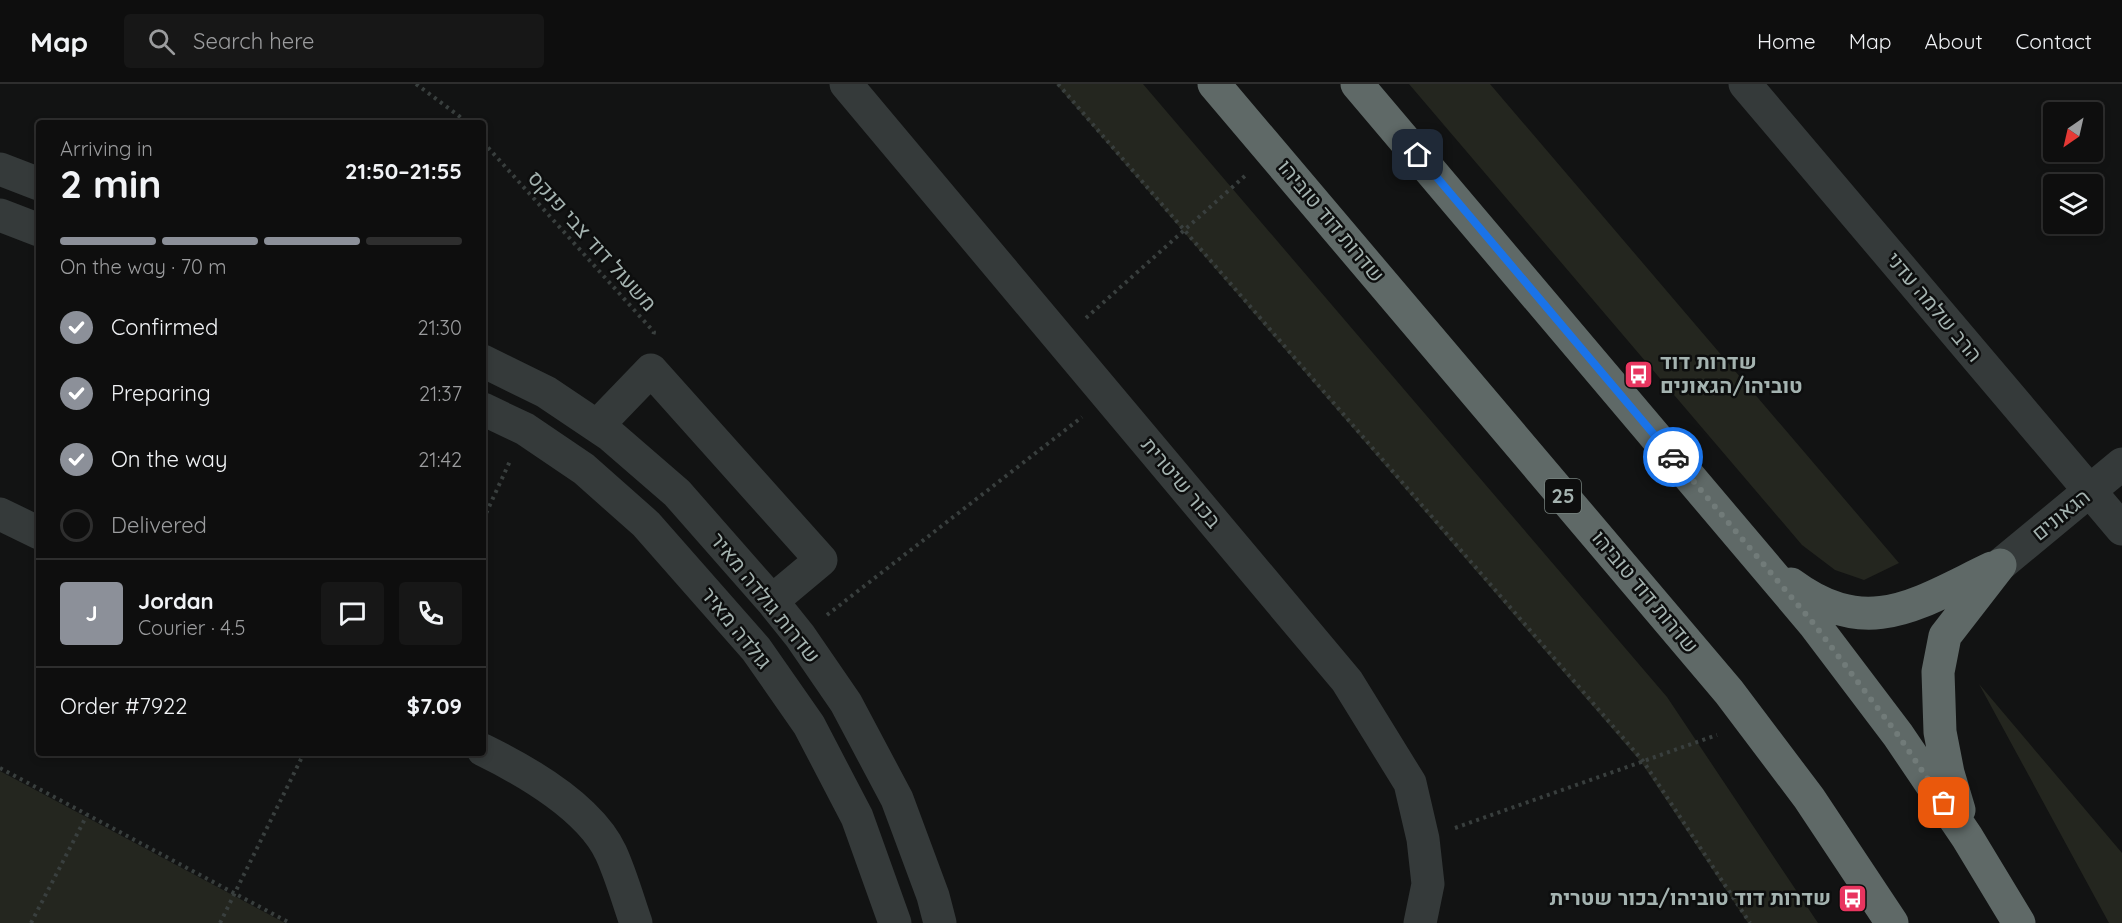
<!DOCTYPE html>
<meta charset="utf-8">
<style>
:root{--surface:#0e0e0e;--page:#171717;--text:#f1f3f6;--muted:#9b9c9e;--line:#2e2e2e;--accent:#8c9099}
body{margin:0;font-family:Quicksand,Heebo,sans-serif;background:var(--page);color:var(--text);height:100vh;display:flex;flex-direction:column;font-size:22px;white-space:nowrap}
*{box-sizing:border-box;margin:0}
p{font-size:20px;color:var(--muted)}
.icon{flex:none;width:33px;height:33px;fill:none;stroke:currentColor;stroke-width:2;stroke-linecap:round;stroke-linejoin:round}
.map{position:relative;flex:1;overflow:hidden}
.details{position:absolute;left:36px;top:36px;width:450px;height:636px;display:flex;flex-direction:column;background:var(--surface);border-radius:6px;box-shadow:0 3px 9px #0003,0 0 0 2px var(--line)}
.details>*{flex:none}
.needle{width:39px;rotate:214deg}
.buttons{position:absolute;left:2043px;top:18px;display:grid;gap:12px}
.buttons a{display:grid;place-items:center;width:60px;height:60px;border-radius:6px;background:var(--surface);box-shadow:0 3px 9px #0003,0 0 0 2px var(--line);font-size:30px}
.pin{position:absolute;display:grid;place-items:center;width:51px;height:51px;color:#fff;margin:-26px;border-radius:12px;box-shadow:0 3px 9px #0006}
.courier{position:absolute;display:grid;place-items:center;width:60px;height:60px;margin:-30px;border:4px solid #1a73e8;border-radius:50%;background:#fff;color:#222;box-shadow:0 2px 8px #0007}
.overview em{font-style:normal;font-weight:700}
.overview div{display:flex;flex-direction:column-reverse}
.overview{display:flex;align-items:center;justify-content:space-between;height:102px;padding:0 24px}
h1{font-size:39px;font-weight:700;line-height:45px}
.bar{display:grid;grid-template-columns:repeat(4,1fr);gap:9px 6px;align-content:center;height:72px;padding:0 24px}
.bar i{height:8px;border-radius:4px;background:var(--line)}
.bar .on{background:var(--accent)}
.bar p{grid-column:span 4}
.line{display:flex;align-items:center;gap:15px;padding:0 24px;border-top:2px solid var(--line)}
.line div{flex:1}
.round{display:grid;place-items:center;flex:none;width:63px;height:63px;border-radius:6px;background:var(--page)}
ol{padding:0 24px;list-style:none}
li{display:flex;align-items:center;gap:18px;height:66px}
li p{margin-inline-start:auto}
li .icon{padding:6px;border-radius:50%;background:var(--accent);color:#fff;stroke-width:4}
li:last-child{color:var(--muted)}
li i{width:33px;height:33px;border:3px solid var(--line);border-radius:50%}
header{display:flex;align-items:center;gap:36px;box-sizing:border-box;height:84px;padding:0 30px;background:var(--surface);border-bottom:2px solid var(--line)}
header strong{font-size:28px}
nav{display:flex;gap:33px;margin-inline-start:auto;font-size:21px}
.search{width:420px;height:54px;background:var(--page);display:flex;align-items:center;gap:15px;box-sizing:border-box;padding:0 21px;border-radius:6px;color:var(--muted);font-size:22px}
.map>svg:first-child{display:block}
.green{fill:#24261f}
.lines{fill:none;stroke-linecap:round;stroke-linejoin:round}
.path{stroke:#393f3e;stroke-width:4;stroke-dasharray:3 4.5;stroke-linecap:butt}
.minor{stroke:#353a3a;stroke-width:33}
.highway{stroke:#5f6967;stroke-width:33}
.done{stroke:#717b79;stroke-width:6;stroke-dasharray:0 10.8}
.route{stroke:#1a73e8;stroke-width:8}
.labels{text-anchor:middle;stroke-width:5;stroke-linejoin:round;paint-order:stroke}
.shield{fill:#0d0e0e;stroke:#77827f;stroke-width:1.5}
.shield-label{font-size:20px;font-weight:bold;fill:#a4b3b0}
.street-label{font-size:21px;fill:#a4b3b0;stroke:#0d0e0e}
.poi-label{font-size:21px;font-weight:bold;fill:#a4b3b0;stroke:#0d0e0e;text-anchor:start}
</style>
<header>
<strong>Map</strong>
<div class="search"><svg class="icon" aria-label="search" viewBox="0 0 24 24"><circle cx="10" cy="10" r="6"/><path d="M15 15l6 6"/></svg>Search here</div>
<nav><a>Home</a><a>Map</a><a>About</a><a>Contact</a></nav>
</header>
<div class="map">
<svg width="2122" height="839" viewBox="0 0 2122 839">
<rect width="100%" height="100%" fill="#121313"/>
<path class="green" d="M 1056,0 L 1143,0 L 1667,613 L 1818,839 L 1748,839 L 1641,678 Z
M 1409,0 L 1490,0 L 1899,479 L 1864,496 L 1835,486 L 1802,461 Z
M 1979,600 L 2122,769 L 2122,839 L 2109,839 Z
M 0,687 L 285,839 L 0,839 Z"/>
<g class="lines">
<path class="path" d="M 416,0 L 459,32 L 466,39
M 1058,0 L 1643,677 L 1750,839
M 483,58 L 654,248 L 653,252
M 1086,234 L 1246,91
M 483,436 L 510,377
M 827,531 L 1082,333
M 0,684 L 290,839
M 1455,744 L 1717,651
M 31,839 L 87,731
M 220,839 L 304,669"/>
<path class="minor" d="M 846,0 L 1347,597 L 1410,699 L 1423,755 L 1428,800 L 1420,839
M 1745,0 L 2122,445
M 0,85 L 39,100
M 0,131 L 39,146
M 483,277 L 546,308 L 610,351 L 677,409 L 772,517 L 800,552 L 846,619 L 897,715 L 933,812 L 940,839
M 483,325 L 525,345 L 584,385 L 646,440 L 756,565 L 809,641 L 857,733 L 895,839
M 597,342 L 651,286 L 821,476 L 772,517
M 0,430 L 39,449
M 2000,481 L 2122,380
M 483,666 C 526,687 590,724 611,769 C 621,791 628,816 636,839"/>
<path class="highway" d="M 1214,0 L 1729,608 L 1809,714 L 1892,839
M 1357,0 L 1814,540 L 1898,651 L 1967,753 L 2019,839
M 1791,500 C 1868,557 1918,519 1992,484
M 1959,726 L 1948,689 L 1940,648 L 1938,588 L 1945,552 L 2000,481"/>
</g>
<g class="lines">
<path class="done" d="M 1673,373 L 1814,540 L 1898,651 L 1944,719"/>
<path class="route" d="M 1418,71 L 1673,373"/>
</g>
<defs>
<symbol id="bus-square" viewBox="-11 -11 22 22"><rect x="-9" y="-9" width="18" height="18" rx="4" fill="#e8355f" stroke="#0d0e0e"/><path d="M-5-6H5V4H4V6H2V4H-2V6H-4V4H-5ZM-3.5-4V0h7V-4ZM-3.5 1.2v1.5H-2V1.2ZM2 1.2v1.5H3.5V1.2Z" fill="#fff"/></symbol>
</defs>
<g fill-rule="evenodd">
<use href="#bus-square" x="1622" y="274" width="33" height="33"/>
<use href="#bus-square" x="1836" y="798" width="33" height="33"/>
</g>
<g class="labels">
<rect class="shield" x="1545" y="395" width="36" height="34" rx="4.5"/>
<g class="shield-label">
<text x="1563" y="419">25</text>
</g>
<g class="street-label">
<text transform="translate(1331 137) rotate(50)" y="7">שדרות דוד טוביהו</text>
<text transform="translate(592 157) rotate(48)" y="7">משעול דוד צבי פנקס</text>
<text transform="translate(1934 223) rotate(50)" y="7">הרב שלמה עדני</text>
<text transform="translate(1181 399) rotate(50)" y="7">בכור שיטרית</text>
<text transform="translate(2061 431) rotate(-39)" y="7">הגאונים</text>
<text transform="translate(1645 508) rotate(50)" y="7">שדרות דוד טוביהו</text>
<text transform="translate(765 514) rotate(51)" y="7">שדרות גולדה מאיר</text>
<text transform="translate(736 544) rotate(51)" y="7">גולדה מאיר</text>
</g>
<g class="poi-label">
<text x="1660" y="285">שדרות דוד<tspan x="1660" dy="24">טוביהו/הגאונים</tspan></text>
<text x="1831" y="821" text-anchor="end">שדרות דוד טוביהו/בכור שטרית</text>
</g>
</g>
</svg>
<div class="buttons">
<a><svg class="needle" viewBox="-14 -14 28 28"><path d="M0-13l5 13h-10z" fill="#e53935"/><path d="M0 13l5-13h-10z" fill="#9b9c9e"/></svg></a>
<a><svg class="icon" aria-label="layers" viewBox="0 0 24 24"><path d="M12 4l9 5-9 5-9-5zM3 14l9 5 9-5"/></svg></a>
</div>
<div class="pin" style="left:1944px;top:719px;background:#ea580c"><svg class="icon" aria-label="bag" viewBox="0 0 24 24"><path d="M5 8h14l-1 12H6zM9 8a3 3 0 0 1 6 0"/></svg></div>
<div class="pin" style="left:1418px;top:71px;background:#1f2937"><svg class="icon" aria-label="home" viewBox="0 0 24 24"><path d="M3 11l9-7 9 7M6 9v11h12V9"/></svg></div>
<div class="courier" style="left:1673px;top:373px"><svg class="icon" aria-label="car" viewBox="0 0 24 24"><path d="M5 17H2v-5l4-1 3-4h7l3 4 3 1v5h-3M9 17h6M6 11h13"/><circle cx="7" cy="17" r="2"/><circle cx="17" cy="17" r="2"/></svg></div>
<section class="details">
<div class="overview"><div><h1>2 min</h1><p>Arriving in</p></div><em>21:50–21:55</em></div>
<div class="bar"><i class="on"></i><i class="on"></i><i class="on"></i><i></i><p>On the way · 70 m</p></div>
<ol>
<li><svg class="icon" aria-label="check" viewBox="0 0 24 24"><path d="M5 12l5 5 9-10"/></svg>Confirmed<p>21:30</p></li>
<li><svg class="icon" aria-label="check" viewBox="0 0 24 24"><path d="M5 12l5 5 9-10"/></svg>Preparing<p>21:37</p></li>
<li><svg class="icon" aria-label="check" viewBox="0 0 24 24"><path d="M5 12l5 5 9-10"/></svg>On the way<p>21:42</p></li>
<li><i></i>Delivered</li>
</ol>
<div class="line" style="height:108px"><b class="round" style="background:var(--accent);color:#fff">J</b><div><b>Jordan</b><p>Courier · 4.5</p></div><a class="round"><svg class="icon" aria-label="chat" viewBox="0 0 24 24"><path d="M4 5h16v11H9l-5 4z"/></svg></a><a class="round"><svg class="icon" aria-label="phone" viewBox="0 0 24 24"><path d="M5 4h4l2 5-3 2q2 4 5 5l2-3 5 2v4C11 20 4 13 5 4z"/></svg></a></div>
<div class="line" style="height:78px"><div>Order #7922</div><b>$7.09</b></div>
</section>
</div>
